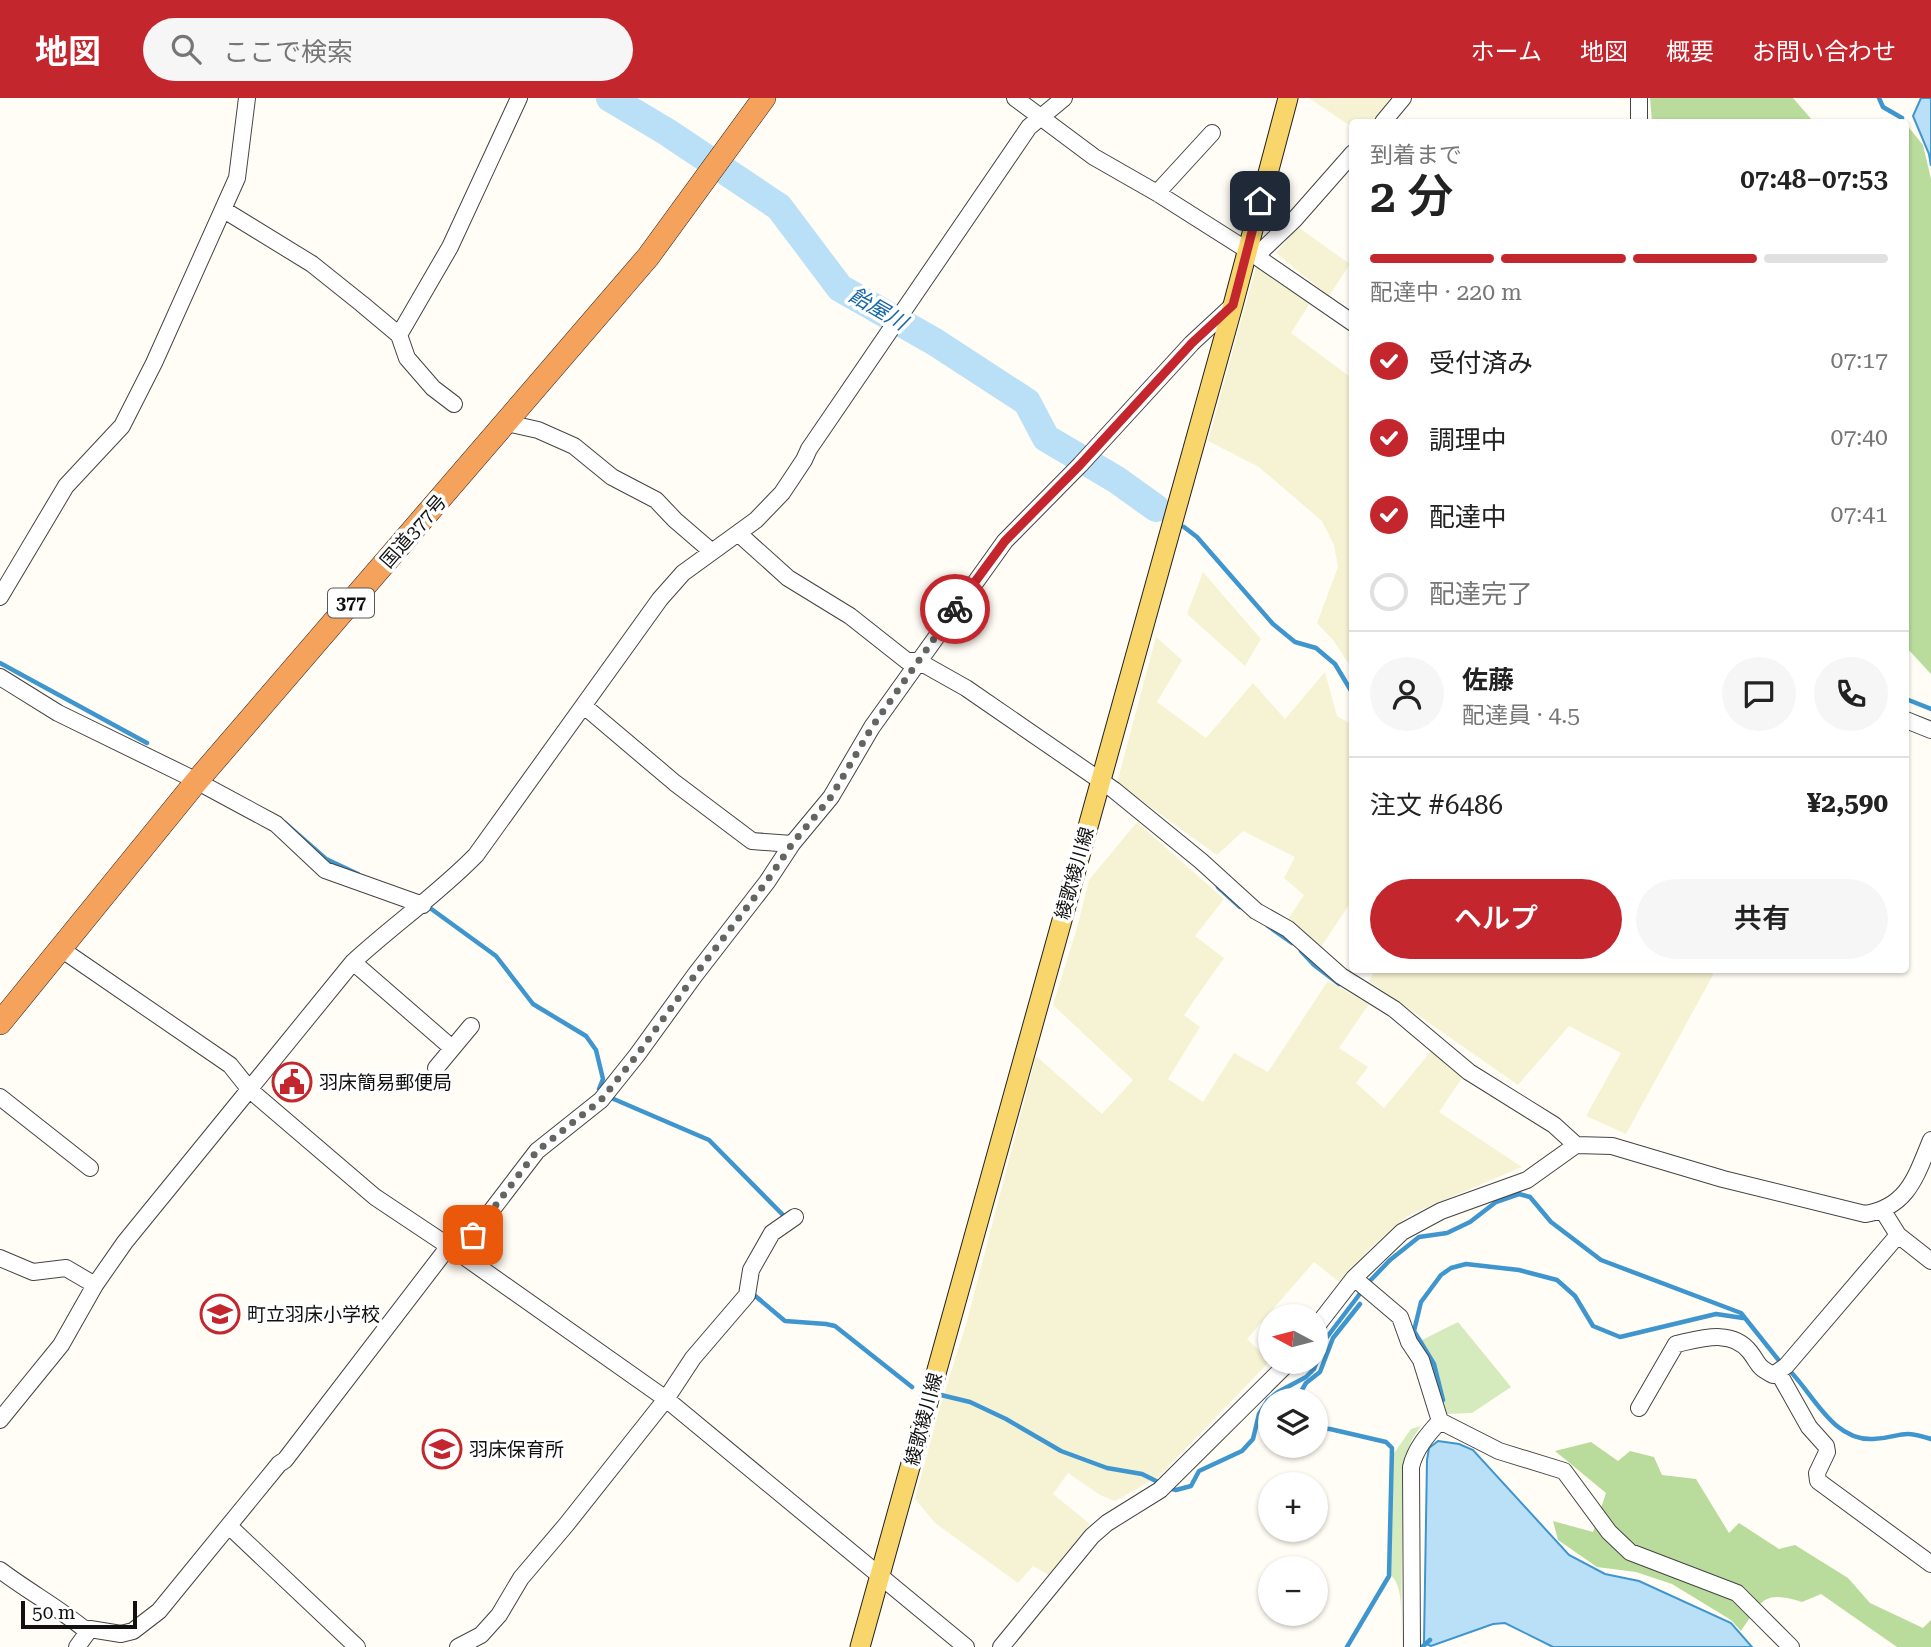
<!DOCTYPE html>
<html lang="ja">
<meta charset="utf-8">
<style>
:root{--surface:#fff;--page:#f6f6f6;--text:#222;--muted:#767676;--line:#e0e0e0;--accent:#c4262e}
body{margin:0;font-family:"Roboto Serif","Noto Sans JP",serif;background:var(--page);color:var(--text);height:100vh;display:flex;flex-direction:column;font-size:26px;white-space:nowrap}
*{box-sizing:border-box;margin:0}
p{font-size:23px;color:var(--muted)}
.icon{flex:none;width:38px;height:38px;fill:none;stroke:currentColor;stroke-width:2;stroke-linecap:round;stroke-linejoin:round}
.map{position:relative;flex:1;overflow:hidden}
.sheet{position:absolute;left:1349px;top:21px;width:560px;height:854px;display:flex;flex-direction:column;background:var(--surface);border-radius:7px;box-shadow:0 2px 5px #0004}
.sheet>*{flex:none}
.needle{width:46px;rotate:277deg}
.controls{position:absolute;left:1258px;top:1206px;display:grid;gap:14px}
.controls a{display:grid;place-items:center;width:70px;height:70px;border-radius:50%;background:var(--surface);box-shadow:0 2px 5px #0004;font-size:35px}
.scale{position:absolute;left:21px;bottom:18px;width:116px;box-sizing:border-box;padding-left:7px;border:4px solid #111;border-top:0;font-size:19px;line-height:24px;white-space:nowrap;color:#111;-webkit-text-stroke:5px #fff;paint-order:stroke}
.pin{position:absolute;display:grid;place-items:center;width:60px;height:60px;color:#fff;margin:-30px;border-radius:14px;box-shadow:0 4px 10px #0006}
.courier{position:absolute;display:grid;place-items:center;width:70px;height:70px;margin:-35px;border:5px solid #c4262e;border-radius:50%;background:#fff;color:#222;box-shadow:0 2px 9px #0007}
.headline em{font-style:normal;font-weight:600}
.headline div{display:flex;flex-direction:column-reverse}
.headline{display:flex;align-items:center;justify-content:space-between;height:119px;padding:0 21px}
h1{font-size:46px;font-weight:600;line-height:52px}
.bar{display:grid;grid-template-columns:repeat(4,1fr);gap:10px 7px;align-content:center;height:84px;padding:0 21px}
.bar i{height:9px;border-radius:5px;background:var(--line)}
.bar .selected{background:var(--accent)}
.bar p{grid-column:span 4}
.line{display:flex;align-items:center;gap:18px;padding:0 21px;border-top:2px solid var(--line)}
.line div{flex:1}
.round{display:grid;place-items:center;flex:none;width:74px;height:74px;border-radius:37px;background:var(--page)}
ol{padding:0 21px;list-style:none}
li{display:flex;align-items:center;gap:21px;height:77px}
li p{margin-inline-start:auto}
li .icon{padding:7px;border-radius:50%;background:var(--accent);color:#fff;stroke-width:4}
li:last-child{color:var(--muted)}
li i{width:38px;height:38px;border:4px solid var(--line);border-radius:50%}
.action{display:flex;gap:14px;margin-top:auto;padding:14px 21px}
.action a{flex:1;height:80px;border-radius:42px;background:var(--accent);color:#fff;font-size:28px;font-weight:600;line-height:80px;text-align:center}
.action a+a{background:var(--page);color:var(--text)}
header{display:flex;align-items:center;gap:42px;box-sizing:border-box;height:98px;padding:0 35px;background:var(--accent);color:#fff}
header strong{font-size:33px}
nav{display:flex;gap:38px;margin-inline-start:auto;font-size:24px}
.search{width:490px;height:63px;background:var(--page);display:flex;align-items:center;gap:18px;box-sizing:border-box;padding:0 24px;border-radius:38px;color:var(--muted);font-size:26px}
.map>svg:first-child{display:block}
.farmland{fill:#f6f3d4}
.green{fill:#d5ebbd}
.forest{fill:#b9dc9c}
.water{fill:#b9e0f7;stroke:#3f96cf;stroke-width:2}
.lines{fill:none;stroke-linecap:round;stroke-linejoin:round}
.stream{stroke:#3f96cf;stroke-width:4.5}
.river{stroke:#b9e0f7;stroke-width:28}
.minor-casing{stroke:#444;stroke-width:18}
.major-casing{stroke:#222;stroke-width:21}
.highway-casing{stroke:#222;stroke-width:24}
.minor{stroke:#fff;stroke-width:16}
.major{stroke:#f9d66b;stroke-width:19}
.highway{stroke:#f5a25d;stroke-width:23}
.done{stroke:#646461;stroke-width:7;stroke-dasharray:0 12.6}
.route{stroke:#c4262e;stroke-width:9}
.labels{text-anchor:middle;stroke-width:7;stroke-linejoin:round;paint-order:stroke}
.shield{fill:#fff;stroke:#585858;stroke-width:2}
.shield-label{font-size:18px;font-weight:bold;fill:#111}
.street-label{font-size:19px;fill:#111;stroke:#fff}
.poi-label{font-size:19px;fill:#111;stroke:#fff;text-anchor:start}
.water-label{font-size:21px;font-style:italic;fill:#1768a6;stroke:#fff}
</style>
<header>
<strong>地図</strong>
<div class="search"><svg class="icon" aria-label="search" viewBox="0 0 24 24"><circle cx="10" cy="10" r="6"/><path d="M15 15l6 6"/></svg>ここで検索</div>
<nav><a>ホーム</a><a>地図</a><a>概要</a><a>お問い合わせ</a></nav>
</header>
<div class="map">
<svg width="1931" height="1549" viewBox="0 0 1931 1549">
<rect width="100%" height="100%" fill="#fffdf5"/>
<path class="farmland" d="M 1309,0 L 1394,0 L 1370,24 L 1353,24 L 1353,30 Z
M 1298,129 L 1350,166 L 1329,198 L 1276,155 Z
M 1256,169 L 1310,205 L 1291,235 L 1353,281 L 1353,572 L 1333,542 L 1317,525 L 1338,469 L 1334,447 L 1322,423 L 1259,369 L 1208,343 Z
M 1203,474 L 1261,541 L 1245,568 L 1187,516 Z
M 1156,539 L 1182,562 L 1157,604 L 1206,640 L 1253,585 L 1285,621 L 1325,574 L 1337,618 L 1353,627 L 1353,801 L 1321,849 L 1288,821 L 1304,797 L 1284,780 L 1295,759 L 1243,733 L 1217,757 L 1117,685 Z
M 1137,724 L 1224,801 L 1195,838 L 1224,860 L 1184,917 L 1200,929 L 1168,981 L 1203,1004 L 1234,955 L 1268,974 L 1328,883 L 1369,906 L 1339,950 L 1368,969 L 1356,985 L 1384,1010 L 1432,952 L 1462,980 L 1439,1014 L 1522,1069 L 1409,1117 L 1369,1151 L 1343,1187 L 1314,1164 L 1247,1241 L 1270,1263 L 1158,1379 L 1115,1403 L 1100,1397 L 1068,1375 L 1053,1396 L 1090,1426 L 1049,1477 L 1033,1468 L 1018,1485 L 935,1425 L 915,1401 L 938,1316 L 967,1223 L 1036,958 L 1102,1016 L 1133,982 L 1053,907 L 1077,830 L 1089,782 Z
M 1375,872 L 1710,872 L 1713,877 L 1626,1036 L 1586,1018 L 1621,955 L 1569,928 L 1518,987 L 1369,883 Z"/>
<path class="green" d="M 1458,1224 L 1511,1289 L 1472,1315 L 1447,1316 L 1440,1306 L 1431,1266 L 1416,1245 Z
M 1421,1328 L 1412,1341 L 1403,1369 L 1401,1538 C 1400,1518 1405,1490 1390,1476 L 1392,1358 L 1411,1331 Z"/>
<path class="forest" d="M 1650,0 L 1793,0 L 1813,23 L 1840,24 L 1652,24 Z
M 1906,26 L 1923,47 L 1931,81 L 1931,576 L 1906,549 Z
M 1591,1344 L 1618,1363 L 1630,1353 L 1654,1359 L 1662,1377 L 1696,1381 L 1729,1435 L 1739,1425 L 1779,1451 L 1795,1447 L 1848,1480 L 1870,1505 L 1923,1530 L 1931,1522 L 1931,1549 L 1897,1549 L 1821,1496 L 1802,1504 C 1762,1492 1763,1502 1741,1533 L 1731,1522 L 1672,1486 L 1636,1474 L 1597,1469 L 1558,1442 L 1553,1423 L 1593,1434 L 1606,1395 L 1555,1353 Z"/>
<path class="water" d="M 1921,0 L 1931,0 L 1931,68 L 1929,56 L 1913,18 Z
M 1438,1343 L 1459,1346 L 1473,1352 L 1569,1457 L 1605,1476 L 1639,1483 L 1731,1525 L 1752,1549 L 1553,1549 L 1505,1525 L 1493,1526 L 1431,1548 L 1424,1545 L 1427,1362 L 1429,1350 Z"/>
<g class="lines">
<path class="stream" d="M 1879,0 L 1883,9 L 1902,20
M 1184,429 L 1197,439 L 1273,526 L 1295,544 L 1316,550 L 1335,566 L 1353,596
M 0,565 L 147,645
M 1906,601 L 1931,611
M 285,725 L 326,761 L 358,776
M 1218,789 L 1240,809
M 430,810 L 496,858 L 533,906 L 586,938 L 596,952 L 603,981 L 599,991
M 1268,828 L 1292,845
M 1301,853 L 1314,867 L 1339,886
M 609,999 L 709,1042 L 786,1120
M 1367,1186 L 1390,1162 L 1419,1139 L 1447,1135 L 1470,1124 L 1496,1104 L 1519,1096 L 1530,1099 L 1551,1124 L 1601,1162 L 1741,1215 L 1781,1265
M 753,1196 L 785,1223 L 826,1226 L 835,1228 L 912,1289
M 1788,1271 C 1813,1295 1832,1343 1873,1341 C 1901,1340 1899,1330 1931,1341
M 941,1297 L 970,1304 L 1006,1321 L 1061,1353 L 1107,1370 L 1142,1376 L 1160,1385
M 1296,1302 L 1306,1285 L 1320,1274 L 1333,1240 L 1360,1206
M 1443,1302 L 1434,1266 L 1414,1233 L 1421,1204 L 1441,1177 L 1451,1170 L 1466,1166 L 1519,1172 L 1557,1182 L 1575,1198 L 1593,1228 L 1620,1239 L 1716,1216 L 1743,1220
M 1316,1330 L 1330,1331 L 1386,1344 L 1392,1350 L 1389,1478 L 1347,1549
M 1168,1390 L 1176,1392 L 1191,1388 L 1199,1373 L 1242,1353 L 1253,1341 L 1259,1316 L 1268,1302 L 1278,1294 L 1306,1279 L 1314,1271 L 1324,1243 L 1362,1193
M 1422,1549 L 1430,1542"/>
<path class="river" d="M 610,0 L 667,34 L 779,109 L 840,190 L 935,244 L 1027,304 L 1046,340 L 1117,382 L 1156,410"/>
<defs>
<path id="minor" d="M 1015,0 L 1094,59 L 1157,95 L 1247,152 L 1353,225
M 1383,24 L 1403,0
M 1639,24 L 1639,0
M 1157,95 L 1212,35
M 224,112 L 312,166 L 362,206 L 399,237 L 407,260 L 433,290 L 454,306
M 1256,158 L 1294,122 L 1353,55
M 399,237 L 450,149 L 519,0
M 507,325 L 538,332 L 574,348 L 612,379 L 656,402 L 675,422 L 711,453
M 738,435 L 788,480 L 850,518 L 907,563 L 918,563 L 966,590 L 1114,692 L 1201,763 L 1256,813 L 1288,831 L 1341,878 L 1394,911 L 1469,974 L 1554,1027 L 1576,1047
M 0,499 L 66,388 L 122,328 L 154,265 L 237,80 L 247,0
M 0,579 L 58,615 L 187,678 L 276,726 L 325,772 L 423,807
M 584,608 L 675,685 L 752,743 L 792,746
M 1906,622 L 1931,632
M 61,851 L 230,967 L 250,992 L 375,1099 L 459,1155 L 666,1301 L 966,1549
M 353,864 L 452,950
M 436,970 L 471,928
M 0,999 L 90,1070
M 1883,1113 L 1898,1137 L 1931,1163
M 459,1155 L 537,1053 L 601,1002 L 637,957 L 695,877 L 767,784 L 792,746 L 831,699 L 872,629 L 1005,443 L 1080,367 L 1192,245 L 1233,207
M 0,1160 L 33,1174 L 66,1170 L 95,1187
M 1354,1180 L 1400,1219 L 1409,1244 L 1421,1262 L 1440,1323 L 1499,1353 L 1564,1373 L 1609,1434 L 1630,1454 L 1737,1495 L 1791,1549
M 1316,1229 L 1354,1180 L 1402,1134 L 1441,1113 L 1527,1082 L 1576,1047 L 1612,1048 L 1723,1081 L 1865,1116 C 1908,1109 1916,1078 1931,1042
M 1778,1274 L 1809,1329 L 1826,1348 L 1827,1354 L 1817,1375 L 1818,1383 L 1931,1466
M 1639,1310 L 1676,1246 C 1700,1241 1732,1230 1750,1254 C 1760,1267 1756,1268 1773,1277 L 1786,1268 L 1898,1137
M 0,1322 L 61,1247 L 95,1187 L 125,1144 L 353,864 C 393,827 438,796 476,757 L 660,501 L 683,475 L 756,422 L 782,395 L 804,362 L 809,351 L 1029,29 L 1064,0
M 229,1428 L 357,1549
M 0,1472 C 29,1494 61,1511 88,1534
M 77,1549 L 90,1531 L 121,1536 L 133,1533 L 159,1513 L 279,1366 L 285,1362 L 449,1148
M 458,1549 L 481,1537 L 499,1517 L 521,1480 L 566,1427 L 666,1301 L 693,1260 L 747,1197 L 751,1172 L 772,1135 L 795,1119
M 1001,1549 L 1092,1438 L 1107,1425 L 1160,1392 L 1289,1264
M 1412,1549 L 1411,1369 C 1415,1351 1428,1336 1440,1323"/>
<path id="major" d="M 860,1549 L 1233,207 L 1288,0"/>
<path id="highway" d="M 0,925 L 196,684 L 648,159 L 764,0"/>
</defs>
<use href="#minor" class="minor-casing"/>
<use href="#major" class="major-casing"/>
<use href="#highway" class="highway-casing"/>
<use href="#minor" class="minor"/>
<use href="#major" class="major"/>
<use href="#highway" class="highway"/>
</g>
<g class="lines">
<path class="done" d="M 473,1137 L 537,1053 L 601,1002 L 637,957 L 695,877 L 767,783 L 792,746 L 831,699 L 872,629 L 955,511"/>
<path class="route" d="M 955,511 L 1005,443 L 1080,367 L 1192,245 L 1233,207 L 1260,103"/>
</g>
<defs>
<symbol id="civic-ring" viewBox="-11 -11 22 22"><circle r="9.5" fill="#fff" stroke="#c4262e" stroke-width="1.5"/><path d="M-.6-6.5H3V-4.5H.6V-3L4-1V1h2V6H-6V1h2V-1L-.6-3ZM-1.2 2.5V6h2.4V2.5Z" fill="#c4262e"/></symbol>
<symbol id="school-ring" viewBox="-11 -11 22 22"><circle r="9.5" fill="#fff" stroke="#c4262e" stroke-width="1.5"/><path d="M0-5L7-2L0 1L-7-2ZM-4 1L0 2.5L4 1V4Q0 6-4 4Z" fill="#c4262e"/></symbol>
</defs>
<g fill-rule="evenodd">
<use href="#civic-ring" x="270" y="962" width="44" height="44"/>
<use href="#school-ring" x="198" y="1194" width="44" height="44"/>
<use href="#school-ring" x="420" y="1329" width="44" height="44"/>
</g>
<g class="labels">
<rect class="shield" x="328" y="490.5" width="46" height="29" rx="5"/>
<g class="shield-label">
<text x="351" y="511">377</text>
</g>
<g class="street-label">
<text transform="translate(413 433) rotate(-49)" y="7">国道377号</text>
<text transform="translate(1074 775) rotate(-74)" y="7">綾歌綾川線</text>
<text transform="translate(923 1321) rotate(-75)" y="7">綾歌綾川線</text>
</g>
<g class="poi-label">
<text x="319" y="991">羽床簡易郵便局</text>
<text x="247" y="1223">町立羽床小学校</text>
<text x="469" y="1358">羽床保育所</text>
</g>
<g class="water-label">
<text transform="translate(878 211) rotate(30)" y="7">飴屋川</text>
</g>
</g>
</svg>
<div class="controls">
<a><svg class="needle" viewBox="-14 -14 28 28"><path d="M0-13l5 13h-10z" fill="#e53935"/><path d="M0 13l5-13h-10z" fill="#767676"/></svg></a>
<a><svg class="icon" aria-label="layers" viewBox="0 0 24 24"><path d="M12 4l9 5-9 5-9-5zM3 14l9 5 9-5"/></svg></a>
<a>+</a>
<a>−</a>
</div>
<div class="scale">50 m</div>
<div class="pin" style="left:473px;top:1137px;background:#ea580c"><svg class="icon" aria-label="bag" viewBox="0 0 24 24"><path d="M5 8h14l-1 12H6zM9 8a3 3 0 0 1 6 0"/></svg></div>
<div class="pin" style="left:1260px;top:103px;background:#1f2937"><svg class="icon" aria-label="home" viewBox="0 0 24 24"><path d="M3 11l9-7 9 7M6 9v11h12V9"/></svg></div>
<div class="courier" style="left:955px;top:511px"><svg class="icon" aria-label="bike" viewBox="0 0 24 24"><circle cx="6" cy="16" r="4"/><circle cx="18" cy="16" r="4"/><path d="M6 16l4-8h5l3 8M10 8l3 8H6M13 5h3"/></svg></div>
<section class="sheet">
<div class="headline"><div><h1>2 分</h1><p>到着まで</p></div><em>07:48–07:53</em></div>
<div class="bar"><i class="selected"></i><i class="selected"></i><i class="selected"></i><i></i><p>配達中 · 220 m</p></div>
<ol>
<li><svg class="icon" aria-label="check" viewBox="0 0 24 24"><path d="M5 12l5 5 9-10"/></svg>受付済み<p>07:17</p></li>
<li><svg class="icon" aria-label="check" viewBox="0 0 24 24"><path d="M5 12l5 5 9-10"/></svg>調理中<p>07:40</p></li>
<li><svg class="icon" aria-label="check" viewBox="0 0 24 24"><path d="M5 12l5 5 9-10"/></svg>配達中<p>07:41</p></li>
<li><i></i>配達完了</li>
</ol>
<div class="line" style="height:126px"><a class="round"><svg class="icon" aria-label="person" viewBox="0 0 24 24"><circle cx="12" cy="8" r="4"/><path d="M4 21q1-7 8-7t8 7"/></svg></a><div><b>佐藤</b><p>配達員 · 4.5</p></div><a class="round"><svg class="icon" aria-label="chat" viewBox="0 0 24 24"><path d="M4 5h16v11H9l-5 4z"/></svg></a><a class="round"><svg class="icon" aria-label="phone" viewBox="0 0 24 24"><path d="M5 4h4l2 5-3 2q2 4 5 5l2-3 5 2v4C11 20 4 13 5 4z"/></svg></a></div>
<div class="line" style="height:91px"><div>注文 #6486</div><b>¥2,590</b></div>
<div class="action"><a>ヘルプ</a><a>共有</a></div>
</section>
</div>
